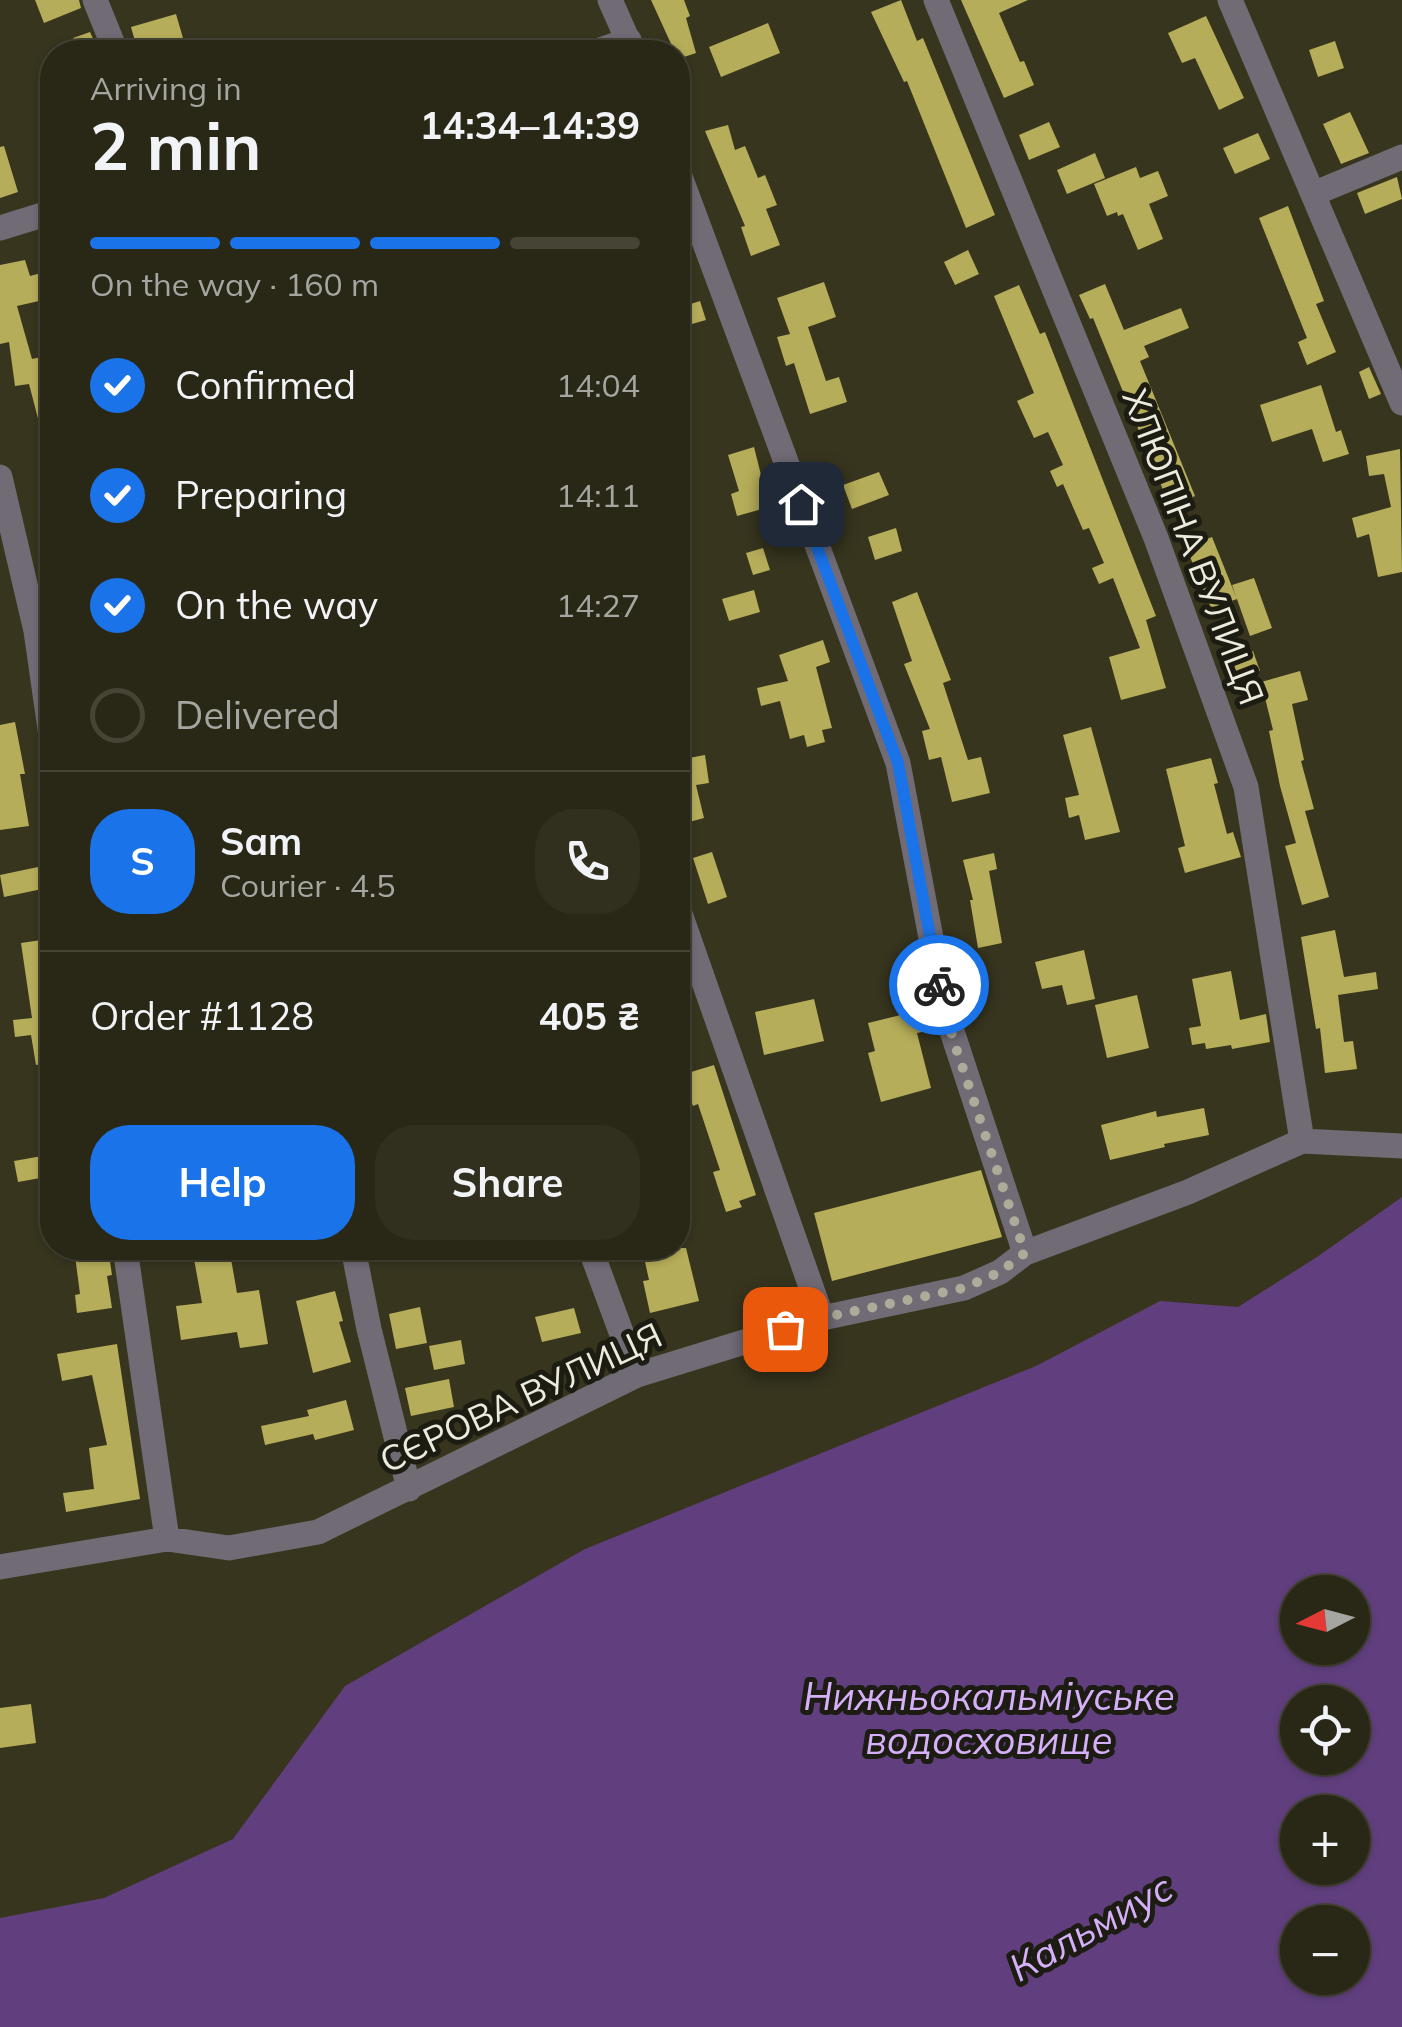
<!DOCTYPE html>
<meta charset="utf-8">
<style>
:root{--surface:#292816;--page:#31301f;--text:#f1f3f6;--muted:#a5a6a1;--line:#454435;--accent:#1a73e8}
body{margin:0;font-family:Mulish,sans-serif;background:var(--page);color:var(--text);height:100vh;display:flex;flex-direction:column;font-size:38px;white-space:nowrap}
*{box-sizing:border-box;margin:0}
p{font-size:32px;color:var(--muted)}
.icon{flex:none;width:55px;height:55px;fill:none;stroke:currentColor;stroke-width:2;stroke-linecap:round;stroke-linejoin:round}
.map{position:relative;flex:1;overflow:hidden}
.side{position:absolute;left:40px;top:40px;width:650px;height:1220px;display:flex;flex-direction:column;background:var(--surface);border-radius:40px;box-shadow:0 2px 8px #0004,0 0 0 2px var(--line)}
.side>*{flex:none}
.needle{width:65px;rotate:264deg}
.controls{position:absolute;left:1280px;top:1575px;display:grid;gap:20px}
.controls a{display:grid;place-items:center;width:90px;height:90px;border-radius:50%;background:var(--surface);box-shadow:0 2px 8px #0004,0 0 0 2px var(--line);font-size:50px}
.pin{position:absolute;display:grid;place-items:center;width:85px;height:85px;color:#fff;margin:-42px;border-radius:20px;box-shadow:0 5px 15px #0006}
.courier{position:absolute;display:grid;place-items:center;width:100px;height:100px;margin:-50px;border:8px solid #1a73e8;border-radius:50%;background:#fff;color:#222;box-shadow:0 2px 12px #0007}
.overview em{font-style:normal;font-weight:700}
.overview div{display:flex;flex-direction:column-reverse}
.overview{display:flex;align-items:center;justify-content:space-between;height:170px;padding:0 50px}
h1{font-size:65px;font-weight:700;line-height:75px}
.bar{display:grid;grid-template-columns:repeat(4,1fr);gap:15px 10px;align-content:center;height:120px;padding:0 50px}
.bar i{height:12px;border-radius:8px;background:var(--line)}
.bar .active{background:var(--accent)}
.bar p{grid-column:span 4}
.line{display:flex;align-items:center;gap:25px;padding:0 50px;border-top:2px solid var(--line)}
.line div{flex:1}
.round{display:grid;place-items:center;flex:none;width:105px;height:105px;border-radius:40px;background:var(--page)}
ol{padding:0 50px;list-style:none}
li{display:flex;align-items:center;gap:30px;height:110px}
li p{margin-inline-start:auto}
li .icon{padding:10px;border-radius:50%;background:var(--accent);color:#fff;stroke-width:4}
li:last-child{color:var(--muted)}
li i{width:55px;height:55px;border:5px solid var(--line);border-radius:50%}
.button{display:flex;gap:20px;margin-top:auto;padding:20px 50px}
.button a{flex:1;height:115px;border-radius:40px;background:var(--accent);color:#fff;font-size:40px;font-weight:700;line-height:115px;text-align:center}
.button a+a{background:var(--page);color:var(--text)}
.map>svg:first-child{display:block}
.water{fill:#613f7e;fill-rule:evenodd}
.building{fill:#b5ad59}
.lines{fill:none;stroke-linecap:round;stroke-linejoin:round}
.minor{stroke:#706b75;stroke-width:25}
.done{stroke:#adab9a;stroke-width:10;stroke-dasharray:0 18}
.route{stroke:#1a73e8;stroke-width:12}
.labels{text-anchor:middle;stroke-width:10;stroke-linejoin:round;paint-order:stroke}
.street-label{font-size:35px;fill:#ecebdd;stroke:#1d1c12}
.water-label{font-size:38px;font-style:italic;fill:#d5aff9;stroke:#1d1c12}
</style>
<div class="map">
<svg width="1402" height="2027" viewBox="0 0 1402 2027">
<rect width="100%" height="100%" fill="#37351e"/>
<path class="water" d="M 1402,1197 L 1402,2027 L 0,2027 L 0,1918 L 104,1898 L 233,1839 L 345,1686 L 585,1549 L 1036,1366 L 1160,1301 L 1238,1307 L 1317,1257 ZM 1298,1592 L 1352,1592 L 1352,1648 L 1298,1648 ZM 1298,1702 L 1352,1702 L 1352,1758 L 1298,1758 ZM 1298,1812 L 1352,1812 L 1352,1868 L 1298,1868 ZM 1298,1922 L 1352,1922 L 1352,1978 L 1298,1978 Z"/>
<path class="building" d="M 35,0 L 79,0 L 81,8 L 44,23 Z
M 651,0 L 684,0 L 690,16 L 686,18 L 696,53 L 678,59 Z
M 901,0 L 917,41 L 923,38 L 995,215 L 966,228 L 907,81 L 904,82 L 871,12 Z
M 961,0 L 1028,0 L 999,13 L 1020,62 L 1024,61 L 1034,85 L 1004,98 Z
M 176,14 L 185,45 L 158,52 L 138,52 L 131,27 Z
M 1206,16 L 1244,98 L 1219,110 L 1195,58 L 1182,63 L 1168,33 Z
M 768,23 L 780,53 L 721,77 L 709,47 Z
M 90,32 L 99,52 L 79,52 L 73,38 Z
M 1335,41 L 1344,68 L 1318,77 L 1309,50 Z
M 1350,112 L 1369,153 L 1341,164 L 1323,124 Z
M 1049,122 L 1060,147 L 1029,160 L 1019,135 Z
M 728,125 L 735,150 L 745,146 L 758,178 L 765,175 L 777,205 L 766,209 L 780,245 L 751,256 L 741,227 L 745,226 L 705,131 Z
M 1258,133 L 1270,159 L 1235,174 L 1223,148 Z
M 4,146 L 18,192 L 0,198 L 0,147 Z
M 1095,153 L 1105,178 L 1067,194 L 1057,170 Z
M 1136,167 L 1140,178 L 1158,171 L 1168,196 L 1149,204 L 1163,239 L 1138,250 L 1123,214 L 1118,216 L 1117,212 L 1107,216 L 1094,184 Z
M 1397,177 L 1402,199 L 1365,214 L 1357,193 Z
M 1288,206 L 1324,301 L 1316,304 L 1336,352 L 1307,365 L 1298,342 L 1307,338 L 1259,218 Z
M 968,250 L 979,274 L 955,285 L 944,262 Z
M 25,260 L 30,276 L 52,270 L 52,298 L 17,306 L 32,359 L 46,356 L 52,400 L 52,452 L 47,453 L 29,384 L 15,386 L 9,342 L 0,344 L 0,265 Z
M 824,282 L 836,317 L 808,327 L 826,381 L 839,377 L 847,402 L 810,414 L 794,363 L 786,366 L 777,337 L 790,334 L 777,298 Z
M 1105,284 L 1124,330 L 1181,308 L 1189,328 L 1144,346 L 1149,357 L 1140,361 L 1195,496 L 1170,507 L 1093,318 L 1090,319 L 1079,295 Z
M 1019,285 L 1040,334 L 1045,332 L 1156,616 L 1146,620 L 1166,688 L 1121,700 L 1109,657 L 1140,648 L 1113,578 L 1099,584 L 1092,568 L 1104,563 L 1089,528 L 1083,530 L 1063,484 L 1057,487 L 1050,471 L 1063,465 L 1048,432 L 1034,438 L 1017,401 L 1034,393 L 994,296 Z
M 700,301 L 706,320 L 678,328 L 678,308 Z
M 1369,367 L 1381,394 L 1369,399 L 1359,372 Z
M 1321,385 L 1336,432 L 1341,430 L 1349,454 L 1323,462 L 1312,429 L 1272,442 L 1260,405 Z
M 754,447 L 769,507 L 737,516 L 731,494 L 739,491 L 728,455 Z
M 1400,449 L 1402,572 L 1378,577 L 1369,534 L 1357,538 L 1352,518 L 1391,507 L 1384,474 L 1369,476 L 1366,456 Z
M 879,472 L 889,495 L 852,509 L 843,485 Z
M 896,528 L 902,551 L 875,560 L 868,537 Z
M 1212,537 L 1237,599 L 1211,608 L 1186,547 Z
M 763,548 L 770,570 L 753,575 L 746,553 Z
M 1254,578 L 1272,628 L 1250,636 L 1232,585 Z
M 754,590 L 760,612 L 729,621 L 722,599 Z
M 917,592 L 951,680 L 943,683 L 968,760 L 981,757 L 990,793 L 952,802 L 941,757 L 929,760 L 922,731 L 930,729 L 904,664 L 912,661 L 892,602 Z
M 823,640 L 830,662 L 816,667 L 832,728 L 822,730 L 825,742 L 807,747 L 804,735 L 790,739 L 780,701 L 761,706 L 757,688 L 788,681 L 779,655 Z
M 1253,651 L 1260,671 L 1239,679 L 1232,659 Z
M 1300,671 L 1308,700 L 1292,704 L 1304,760 L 1301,761 L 1314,809 L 1305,811 L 1329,897 L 1302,905 L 1285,846 L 1296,843 L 1280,786 L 1269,731 L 1273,730 L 1261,682 Z
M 15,722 L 25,774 L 20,774 L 29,826 L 0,830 L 0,725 Z
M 1091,727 L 1120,832 L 1085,840 L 1079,815 L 1069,818 L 1065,798 L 1079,795 L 1063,735 Z
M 705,755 L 709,783 L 696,785 L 704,818 L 678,825 L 678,760 Z
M 1211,758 L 1218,783 L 1214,784 L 1227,834 L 1233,832 L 1241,857 L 1185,873 L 1178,848 L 1185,846 L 1166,769 Z
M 712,852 L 727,897 L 708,904 L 693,858 Z
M 994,853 L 997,869 L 989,871 L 1002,943 L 978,948 L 970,900 L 973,900 L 963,860 Z
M 38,867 L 42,889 L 4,897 L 0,875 Z
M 1335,930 L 1344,977 L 1376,972 L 1378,989 L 1338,995 L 1344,1042 L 1353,1041 L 1357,1069 L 1325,1073 L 1320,1028 L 1316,1029 L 1301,937 Z
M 48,939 L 52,969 L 52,1062 L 36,1065 L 31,1035 L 15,1037 L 13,1020 L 32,1018 L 21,943 Z
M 1084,950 L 1095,999 L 1067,1005 L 1062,985 L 1042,989 L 1035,962 Z
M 1231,971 L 1240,1020 L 1266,1014 L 1270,1042 L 1232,1049 L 1231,1045 L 1206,1049 L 1205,1043 L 1192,1045 L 1189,1028 L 1201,1026 L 1192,979 Z
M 1137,995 L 1149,1048 L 1107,1058 L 1095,1005 Z
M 814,999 L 824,1041 L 764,1055 L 755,1012 Z
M 921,1010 L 926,1031 L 917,1033 L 931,1088 L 881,1102 L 868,1053 L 875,1051 L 868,1023 Z
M 714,1065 L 756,1195 L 739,1201 L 742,1207 L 726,1212 L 713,1172 L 720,1170 L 698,1104 L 693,1106 L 689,1094 L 678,1098 L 678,1076 Z
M 1204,1108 L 1209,1135 L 1164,1144 L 1165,1147 L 1110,1160 L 1101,1125 L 1156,1111 L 1157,1117 Z
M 42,1156 L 46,1177 L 18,1182 L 14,1161 Z
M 981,1170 L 1002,1237 L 832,1281 L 814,1213 Z
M 74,1248 L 108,1248 L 112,1275 L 107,1276 L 112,1308 L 77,1313 L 75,1295 L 80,1294 Z
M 642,1248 L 686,1248 L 699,1301 L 650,1313 L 643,1281 L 649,1280 Z
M 230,1253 L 237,1293 L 259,1290 L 268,1344 L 240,1348 L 237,1332 L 181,1340 L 176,1306 L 202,1303 L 194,1259 Z
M 335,1291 L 343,1321 L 339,1322 L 351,1362 L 313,1373 L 296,1301 Z
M 420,1307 L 427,1343 L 396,1349 L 389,1314 Z
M 574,1308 L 581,1333 L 542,1342 L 535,1317 Z
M 461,1340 L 465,1364 L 434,1370 L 429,1346 Z
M 117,1344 L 140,1499 L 66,1512 L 63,1493 L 94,1489 L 89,1448 L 107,1445 L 92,1375 L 62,1381 L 57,1354 Z
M 449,1379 L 454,1407 L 411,1416 L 405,1388 Z
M 346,1400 L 354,1430 L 315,1440 L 313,1434 L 265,1445 L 261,1426 L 309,1416 L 307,1410 Z
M 31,1704 L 36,1743 L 0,1748 L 0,1708 Z"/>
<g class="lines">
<path class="minor" d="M 95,0 L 116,52
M 610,0 L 633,52
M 936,0 L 1156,538 L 1246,787 L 1302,1141
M 1230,0 L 1402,403
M 594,52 L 629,40
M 678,171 L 898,763 L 944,1007 L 1025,1253
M 1313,194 L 1402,157
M 0,228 L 52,212
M 0,477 L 36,631 L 52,743
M 678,908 L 822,1318
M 125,1248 L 167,1539
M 353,1248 L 369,1329 L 409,1489
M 590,1248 L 637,1375
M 0,1567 L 167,1539 L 229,1548 L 318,1532 L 637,1375 L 822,1318 L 964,1288 L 1000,1272 L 1025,1253 L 1188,1192 L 1302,1141 L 1402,1146"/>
</g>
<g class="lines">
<path class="done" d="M 785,1329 L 822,1318 L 964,1288 L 1000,1272 L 1025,1253 L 953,1039 L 939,985"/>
<path class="route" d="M 801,504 L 898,763 L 939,985"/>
</g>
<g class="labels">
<g class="street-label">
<text transform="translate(1193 547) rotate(69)" y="12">ХЛЮПІНА ВУЛИЦЯ</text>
<text transform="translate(521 1398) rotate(-25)" y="12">СЄРОВА ВУЛИЦЯ</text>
</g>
<g class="water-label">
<text x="989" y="1710">Нижньокальміуське<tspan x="989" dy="44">водосховище</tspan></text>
<text transform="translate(1091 1928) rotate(-29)" y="13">Кальмиус</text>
</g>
</g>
</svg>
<div class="controls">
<a><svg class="needle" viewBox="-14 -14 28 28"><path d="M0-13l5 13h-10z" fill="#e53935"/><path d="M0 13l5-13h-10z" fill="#a5a6a1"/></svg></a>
<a><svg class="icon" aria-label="locate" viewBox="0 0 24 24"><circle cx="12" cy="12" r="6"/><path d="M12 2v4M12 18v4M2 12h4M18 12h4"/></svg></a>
<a>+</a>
<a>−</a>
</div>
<div class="pin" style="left:785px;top:1329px;background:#ea580c"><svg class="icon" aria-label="bag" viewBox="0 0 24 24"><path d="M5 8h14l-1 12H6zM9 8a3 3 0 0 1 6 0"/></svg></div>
<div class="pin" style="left:801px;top:504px;background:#1f2937"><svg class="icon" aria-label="home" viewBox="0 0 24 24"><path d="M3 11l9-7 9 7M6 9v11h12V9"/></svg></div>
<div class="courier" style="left:939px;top:985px"><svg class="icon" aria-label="bike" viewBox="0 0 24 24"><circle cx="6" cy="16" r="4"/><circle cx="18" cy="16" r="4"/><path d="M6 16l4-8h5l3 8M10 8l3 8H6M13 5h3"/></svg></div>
<section class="side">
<div class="overview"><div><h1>2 min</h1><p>Arriving in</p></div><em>14:34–14:39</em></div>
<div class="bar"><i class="active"></i><i class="active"></i><i class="active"></i><i></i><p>On the way · 160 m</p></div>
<ol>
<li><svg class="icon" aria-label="check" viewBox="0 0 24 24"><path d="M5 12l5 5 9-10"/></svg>Confirmed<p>14:04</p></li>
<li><svg class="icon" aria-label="check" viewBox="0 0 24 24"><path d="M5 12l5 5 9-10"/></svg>Preparing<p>14:11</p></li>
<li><svg class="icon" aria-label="check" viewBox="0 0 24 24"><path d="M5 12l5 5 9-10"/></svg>On the way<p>14:27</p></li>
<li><i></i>Delivered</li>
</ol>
<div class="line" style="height:180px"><b class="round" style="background:var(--accent);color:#fff">S</b><div><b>Sam</b><p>Courier · 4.5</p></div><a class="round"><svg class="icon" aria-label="phone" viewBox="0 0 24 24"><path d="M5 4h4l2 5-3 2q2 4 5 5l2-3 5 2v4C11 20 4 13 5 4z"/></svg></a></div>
<div class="line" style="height:130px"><div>Order #1128</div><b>405 ₴</b></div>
<div class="button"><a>Help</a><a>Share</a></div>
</section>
</div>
